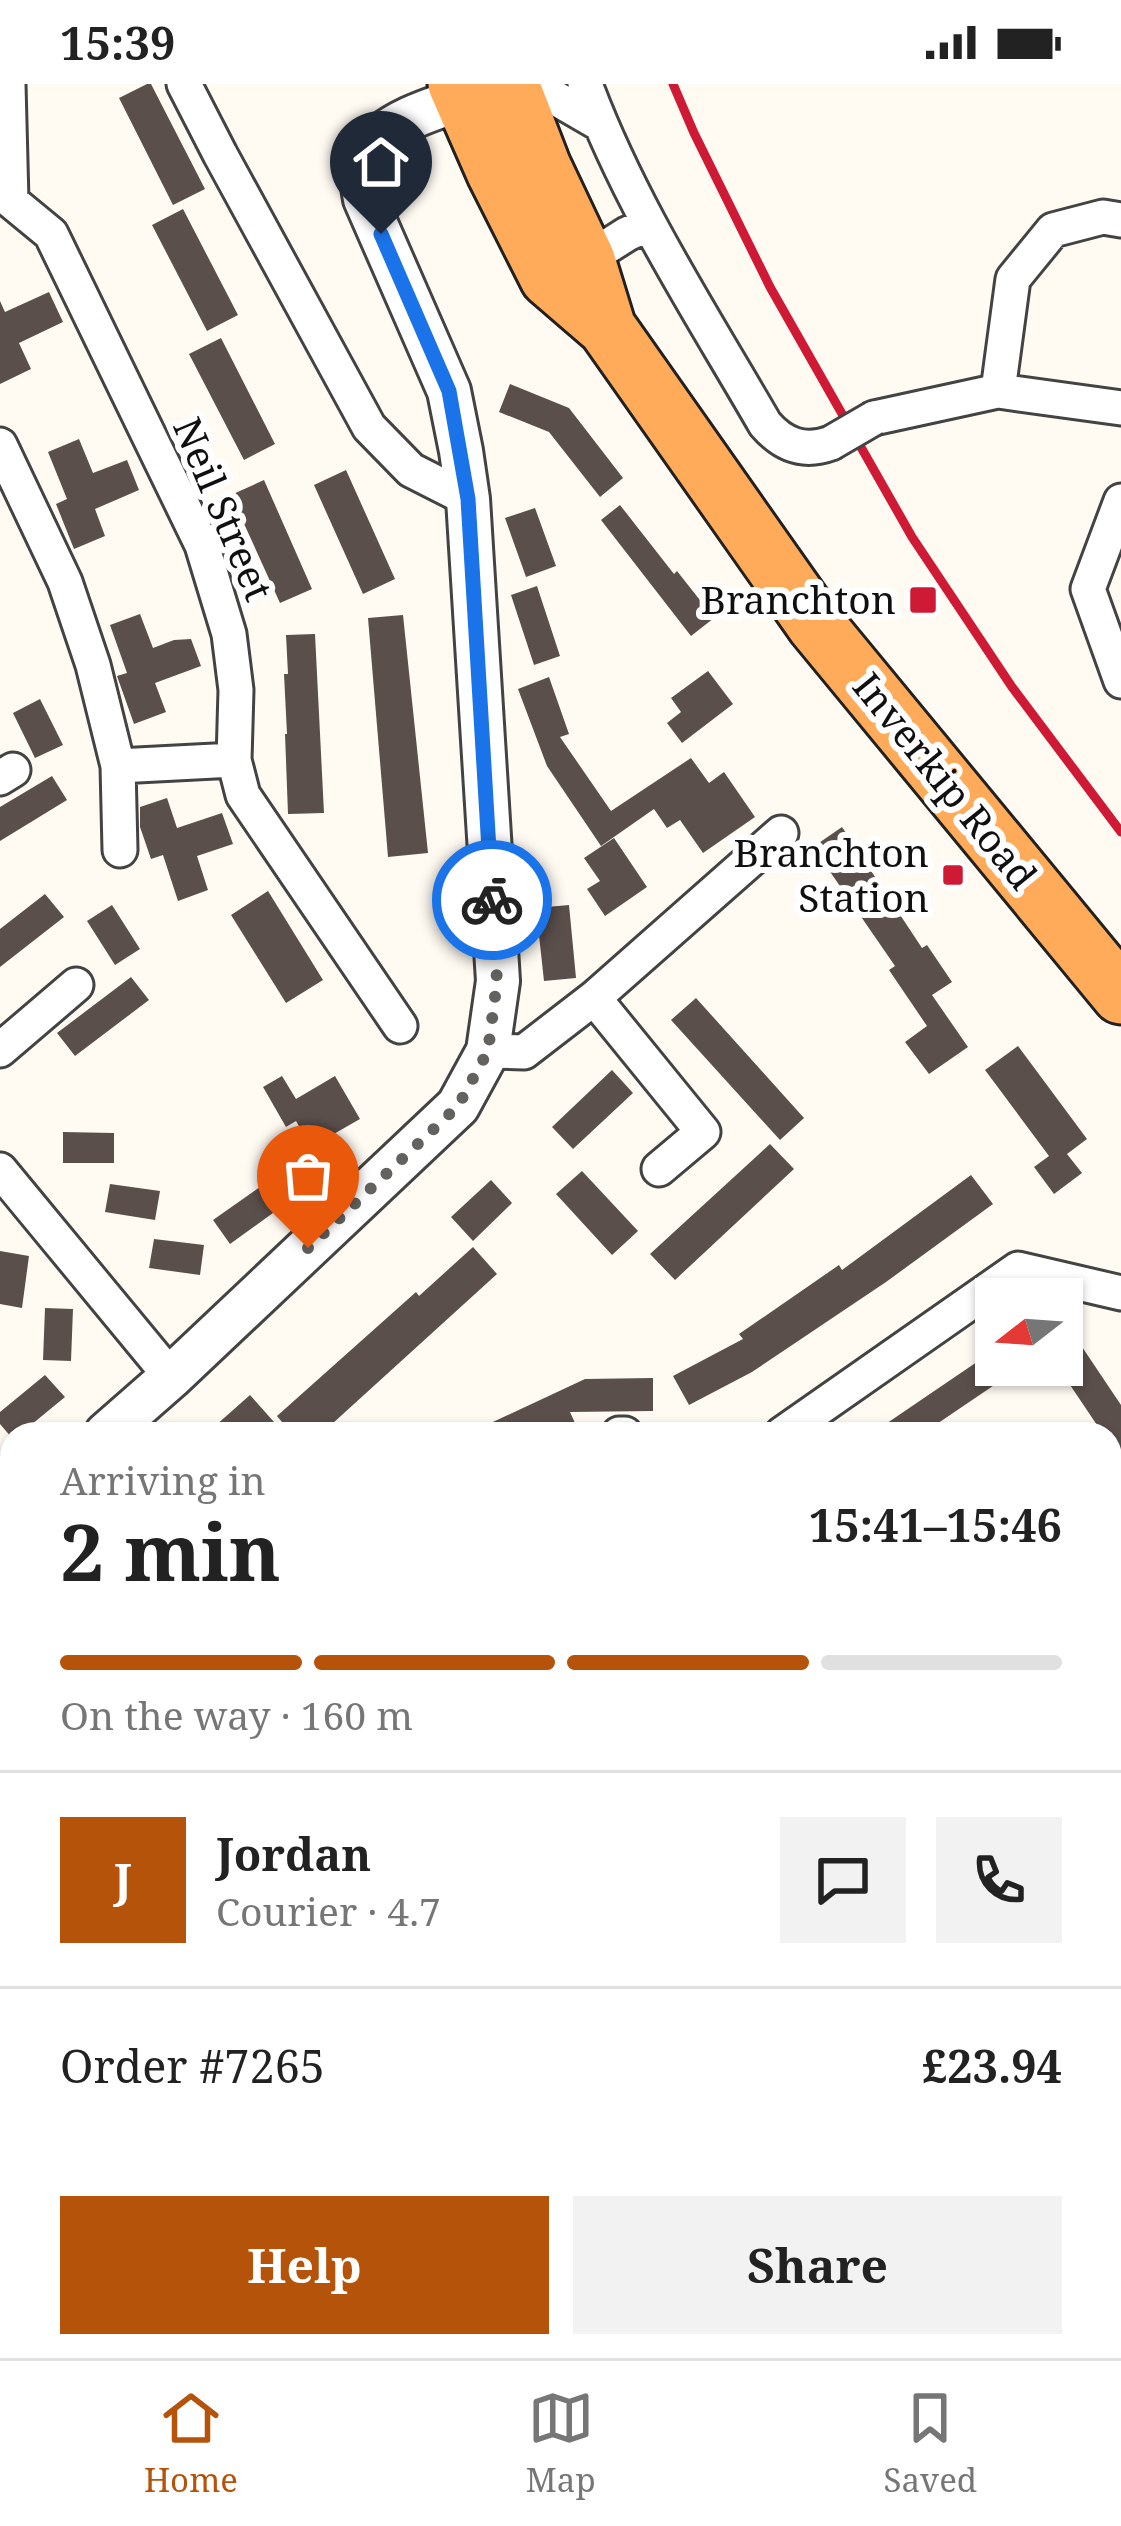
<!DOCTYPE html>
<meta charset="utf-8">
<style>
:root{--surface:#fff;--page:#f2f2f2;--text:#222;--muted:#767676;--line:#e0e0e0;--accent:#b45309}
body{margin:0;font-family:"Noto Serif",serif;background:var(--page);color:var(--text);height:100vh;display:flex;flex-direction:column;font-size:45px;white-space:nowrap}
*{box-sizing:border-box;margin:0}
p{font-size:39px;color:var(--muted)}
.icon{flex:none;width:66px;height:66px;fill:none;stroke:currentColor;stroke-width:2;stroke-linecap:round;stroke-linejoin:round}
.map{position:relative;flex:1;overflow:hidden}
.side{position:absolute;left:0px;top:1338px;width:1122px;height:936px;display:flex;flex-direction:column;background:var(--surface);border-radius:36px 36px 0 0;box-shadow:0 3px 9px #0004}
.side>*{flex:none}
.needle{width:78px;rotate:253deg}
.tools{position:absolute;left:975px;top:1194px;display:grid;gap:24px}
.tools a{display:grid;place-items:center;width:108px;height:108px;border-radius:0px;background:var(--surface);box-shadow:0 3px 9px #0004;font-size:60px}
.pin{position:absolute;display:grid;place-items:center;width:102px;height:102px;color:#fff;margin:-123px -51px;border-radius:50% 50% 50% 0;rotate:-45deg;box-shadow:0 0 12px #0007}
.pin .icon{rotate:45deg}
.courier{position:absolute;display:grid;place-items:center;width:120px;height:120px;margin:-60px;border:9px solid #1a73e8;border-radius:50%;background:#fff;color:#222;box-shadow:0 3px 15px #0007}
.overview em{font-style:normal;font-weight:700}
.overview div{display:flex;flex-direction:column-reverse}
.overview{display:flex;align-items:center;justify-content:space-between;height:204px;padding:0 60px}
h1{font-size:78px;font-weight:700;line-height:90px}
.bar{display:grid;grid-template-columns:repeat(4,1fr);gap:18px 12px;align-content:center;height:144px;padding:0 60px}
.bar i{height:15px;border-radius:9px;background:var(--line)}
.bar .current{background:var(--accent)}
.bar p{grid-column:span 4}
.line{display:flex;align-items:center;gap:30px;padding:0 60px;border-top:3px solid var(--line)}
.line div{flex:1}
.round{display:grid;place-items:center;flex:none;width:126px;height:126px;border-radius:0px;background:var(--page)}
.cta{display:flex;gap:24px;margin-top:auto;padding:24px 60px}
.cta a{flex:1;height:138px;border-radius:0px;background:var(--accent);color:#fff;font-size:48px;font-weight:700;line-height:138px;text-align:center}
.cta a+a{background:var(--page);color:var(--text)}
.status{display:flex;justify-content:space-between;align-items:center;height:84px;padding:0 60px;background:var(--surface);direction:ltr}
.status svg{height:33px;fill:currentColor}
.menu{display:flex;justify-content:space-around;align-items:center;height:168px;border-top:3px solid var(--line);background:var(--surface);font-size:33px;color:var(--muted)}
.menu a{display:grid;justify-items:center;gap:6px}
.menu .current{color:var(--accent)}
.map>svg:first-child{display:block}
.building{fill:#5a4f4b}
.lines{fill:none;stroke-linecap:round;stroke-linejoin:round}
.service-casing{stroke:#434343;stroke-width:22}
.minor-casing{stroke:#434343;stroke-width:39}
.tertiary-casing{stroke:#434343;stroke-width:48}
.trunk-casing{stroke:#212121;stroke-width:63}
.service{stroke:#fff;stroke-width:16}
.minor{stroke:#fff;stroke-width:33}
.tertiary{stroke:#fff;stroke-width:42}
.trunk{stroke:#ffab5a;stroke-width:57}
.rail{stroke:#cf1a36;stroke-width:9}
.minor-bridge-casing{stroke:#434343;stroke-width:39;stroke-linecap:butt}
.minor-bridge{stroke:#fff;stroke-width:33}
.done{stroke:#64625f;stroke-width:12;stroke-dasharray:0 21.6}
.route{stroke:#1a73e8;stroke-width:15}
.poi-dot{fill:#cf1a36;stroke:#fff;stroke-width:4.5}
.labels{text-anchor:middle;stroke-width:12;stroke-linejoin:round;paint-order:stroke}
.street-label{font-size:39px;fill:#101010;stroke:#fff}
.poi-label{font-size:39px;fill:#101010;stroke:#fff;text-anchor:end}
</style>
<div class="status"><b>15:39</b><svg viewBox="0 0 49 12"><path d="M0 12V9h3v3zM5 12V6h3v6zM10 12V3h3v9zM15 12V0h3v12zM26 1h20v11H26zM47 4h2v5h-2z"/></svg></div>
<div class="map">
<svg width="1121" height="2274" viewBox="0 0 1121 2274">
<rect width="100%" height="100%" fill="#fffbf3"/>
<path class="building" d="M 147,0 L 151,0 L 205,105 L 173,121 L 119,14 Z
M 183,125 L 238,231 L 207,247 L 152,141 Z
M 49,208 L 63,238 L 19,259 L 31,285 L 0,300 L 0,217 L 5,228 Z
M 221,254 L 275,360 L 244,376 L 189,270 Z
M 510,300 L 569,324 L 623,394 L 600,413 L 549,348 L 499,328 Z
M 79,355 L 93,389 L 127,376 L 139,406 L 95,425 L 105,452 L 74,465 L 56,420 L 67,415 L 48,368 Z
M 346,386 L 395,495 L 363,510 L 314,401 Z
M 264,396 L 312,505 L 280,519 L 231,411 Z
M 620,421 L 674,490 L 677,487 L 714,534 L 691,552 L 601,436 Z
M 535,424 L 556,482 L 526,493 L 505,434 Z
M 537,502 L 560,572 L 534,581 L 511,511 Z
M 140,530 L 153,564 L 174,556 L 191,555 L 201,582 L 155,599 L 166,628 L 134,640 L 117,592 L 127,589 L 110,541 Z
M 403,531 L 428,769 L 388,773 L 368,534 Z
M 315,550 L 324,729 L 288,730 L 285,650 L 287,650 L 284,590 L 288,590 L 286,551 Z
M 708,587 L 733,620 L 682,659 L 667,639 L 681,628 L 671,614 Z
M 549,593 L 569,650 L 560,653 L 611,727 L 691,674 L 709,699 L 724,688 L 755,733 L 703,769 L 680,736 L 667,744 L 654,725 L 601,762 L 547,682 L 518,605 Z
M 40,615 L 63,661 L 35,674 L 13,629 Z
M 52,692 L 67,716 L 0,757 L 0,723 Z
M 167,714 L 177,744 L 222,729 L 233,760 L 197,772 L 208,806 L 178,817 L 163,771 L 151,775 L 140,743 L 140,723 Z
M 842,743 L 922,864 L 927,861 L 952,898 L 932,911 L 968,963 L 929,990 L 905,958 L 927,942 L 889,886 L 895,882 L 813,763 Z
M 614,754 L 647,803 L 605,832 L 587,805 L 600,797 L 584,774 Z
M 268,807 L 323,896 L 286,919 L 231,831 Z
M 45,810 L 64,833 L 0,883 L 0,845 Z
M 112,821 L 140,865 L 115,881 L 87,837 Z
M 569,821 L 576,894 L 544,897 L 536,824 Z
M 131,893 L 149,916 L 75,972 L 57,949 Z
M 696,914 L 804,1034 L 780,1056 L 671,936 Z
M 1018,962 L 1087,1055 L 1067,1070 L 1082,1089 L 1054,1110 L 1034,1083 L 1049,1072 L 985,986 Z
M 612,986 L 633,1009 L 573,1065 L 552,1043 Z
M 282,992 L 296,1015 L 335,992 L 360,1035 L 311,1063 L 296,1037 L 286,1043 L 263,1003 Z
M 63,1048 L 114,1049 L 114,1079 L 63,1079 Z
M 770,1060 L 794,1085 L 675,1196 L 650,1170 Z
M 582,1087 L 638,1147 L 612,1171 L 556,1110 Z
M 971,1091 L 993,1120 L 886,1198 L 752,1288 L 689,1321 L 673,1292 L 743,1255 L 739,1250 L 839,1181 L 842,1186 Z
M 491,1096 L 512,1119 L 473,1157 L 451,1133 Z
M 267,1098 L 284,1121 L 230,1160 L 213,1136 Z
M 110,1100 L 160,1107 L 155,1136 L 105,1128 Z
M 154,1155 L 204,1161 L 200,1191 L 149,1184 Z
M 473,1163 L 497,1190 L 321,1350 L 292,1350 L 277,1332 L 416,1208 L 419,1212 Z
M 0,1167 L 29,1172 L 22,1224 L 0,1220 Z
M 45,1224 L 73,1225 L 71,1277 L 43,1276 Z
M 1062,1233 L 1121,1321 L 1121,1377 L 1110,1360 L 1110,1350 L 1103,1350 L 1062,1289 Z
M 996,1265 L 996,1281 L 1024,1281 L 922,1350 L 871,1350 Z
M 45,1291 L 65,1313 L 20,1350 L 12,1350 L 12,1354 L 0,1340 L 0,1328 Z
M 653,1294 L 653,1327 L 570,1328 L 575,1339 L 550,1350 L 467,1350 L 585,1295 Z
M 250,1311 L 274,1338 L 261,1350 L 206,1350 Z"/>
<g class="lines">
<defs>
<path id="service" d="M 0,1763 L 12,1781
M 0,2211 L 12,2203
M 316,2262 L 331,2274
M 378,2262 L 380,2274
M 204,2274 L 207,2262
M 287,2274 L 298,2262"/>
<path id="minor" d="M 8,0 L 11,117 L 51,150 L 202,461 L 229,550 L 236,606 L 234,676 L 243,711 L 400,942
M 184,0 L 220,70 L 369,343 L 411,386 L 468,415
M 511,0 L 550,11 L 600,40
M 585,0 C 630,121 701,229 765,340 C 783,361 804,369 831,359
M 586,176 L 627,150 L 649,140
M 998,307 L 1013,195 L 1053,146 L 1103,133 L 1121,136
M 874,334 L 998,307 L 1121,324
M 0,361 L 65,498 L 93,581 L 118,682 L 120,766
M 1121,417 L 1088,505 L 1121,597
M 118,682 L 234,676
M 0,694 L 13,686
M 594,914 L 703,1048 L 659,1085
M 0,966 L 76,901
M 488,967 L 524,968 L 594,914 L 781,749
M 0,1086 L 171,1293
M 619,1350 L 625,1350
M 782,1350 L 1018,1185 L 1121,1209
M 1110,1457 L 1121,1447
M 1110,2211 L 1121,2274
M 823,2262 L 828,2274"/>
<path id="tertiary" d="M 106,1350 L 171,1293 L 458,1022 L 488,967 L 498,897 L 468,415 L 461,367 L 449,307 L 365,115 C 362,99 360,84 367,69 C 385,34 456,18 491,6
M 0,1442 L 12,1432"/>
<path id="trunk" d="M 457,0 L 496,89 L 549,194 L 607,244 L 816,541 L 1121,911
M 510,0 L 542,83 L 586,176 L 606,241"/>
</defs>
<use href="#service" class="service-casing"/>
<use href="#minor" class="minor-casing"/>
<use href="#tertiary" class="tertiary-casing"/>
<use href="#trunk" class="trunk-casing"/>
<use href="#service" class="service"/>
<use href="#minor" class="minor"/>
<use href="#tertiary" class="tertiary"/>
<use href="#trunk" class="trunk"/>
<path class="rail" d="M 673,0 L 694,49 L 770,203 L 912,453 L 1012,603 L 1121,748"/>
<defs>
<path id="minor-bridge" d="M 831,359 L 874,334"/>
</defs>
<use href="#minor-bridge" class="minor-bridge-casing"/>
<use href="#minor-bridge" class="minor-bridge"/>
</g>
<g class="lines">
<path class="done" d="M 308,1164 L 458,1022 L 488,967 L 497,897 L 492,816"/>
<path class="route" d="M 381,150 L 449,307 L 468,415 L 492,816"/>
</g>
<g class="poi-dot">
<rect x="908" y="501" width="30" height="30" rx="6"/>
<rect x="941" y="779" width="24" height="24" rx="6"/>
</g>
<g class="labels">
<g class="street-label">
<text transform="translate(223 425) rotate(67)" y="14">Neil Street</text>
<text transform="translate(945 697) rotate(51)" y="14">Inverkip Road</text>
</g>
<g class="poi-label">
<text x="896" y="530">Branchton</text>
<text x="929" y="783">Branchton<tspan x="929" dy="45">Station</tspan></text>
</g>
</g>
</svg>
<div class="tools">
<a><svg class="needle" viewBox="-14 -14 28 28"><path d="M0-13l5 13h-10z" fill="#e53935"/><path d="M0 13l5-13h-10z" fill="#767676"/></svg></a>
</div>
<div class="pin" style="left:308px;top:1164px;background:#ea580c"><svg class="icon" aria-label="bag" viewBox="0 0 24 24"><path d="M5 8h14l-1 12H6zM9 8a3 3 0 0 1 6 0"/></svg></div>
<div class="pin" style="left:381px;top:150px;background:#1f2937"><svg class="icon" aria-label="home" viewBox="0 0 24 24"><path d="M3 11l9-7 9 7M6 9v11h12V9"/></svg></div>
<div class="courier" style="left:492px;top:816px"><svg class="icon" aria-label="bike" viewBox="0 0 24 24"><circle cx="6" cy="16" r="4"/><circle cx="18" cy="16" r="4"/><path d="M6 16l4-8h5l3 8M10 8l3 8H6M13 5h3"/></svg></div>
<section class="side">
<div class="overview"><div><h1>2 min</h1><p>Arriving in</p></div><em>15:41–15:46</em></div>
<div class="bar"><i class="current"></i><i class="current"></i><i class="current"></i><i></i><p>On the way · 160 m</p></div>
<div class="line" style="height:216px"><b class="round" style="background:var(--accent);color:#fff">J</b><div><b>Jordan</b><p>Courier · 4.7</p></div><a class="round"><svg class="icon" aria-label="chat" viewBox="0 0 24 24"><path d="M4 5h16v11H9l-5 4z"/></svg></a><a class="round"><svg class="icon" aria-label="phone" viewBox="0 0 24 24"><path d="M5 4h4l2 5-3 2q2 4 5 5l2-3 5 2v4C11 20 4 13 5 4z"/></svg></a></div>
<div class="line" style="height:156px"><div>Order #7265</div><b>£23.94</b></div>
<div class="cta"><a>Help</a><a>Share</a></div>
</section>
</div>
<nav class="menu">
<a class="current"><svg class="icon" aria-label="home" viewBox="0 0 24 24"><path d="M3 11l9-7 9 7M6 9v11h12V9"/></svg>Home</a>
<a><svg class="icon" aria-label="map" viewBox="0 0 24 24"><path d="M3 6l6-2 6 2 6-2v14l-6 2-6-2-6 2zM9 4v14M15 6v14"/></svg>Map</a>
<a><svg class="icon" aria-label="saved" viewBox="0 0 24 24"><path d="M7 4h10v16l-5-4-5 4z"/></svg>Saved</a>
</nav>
